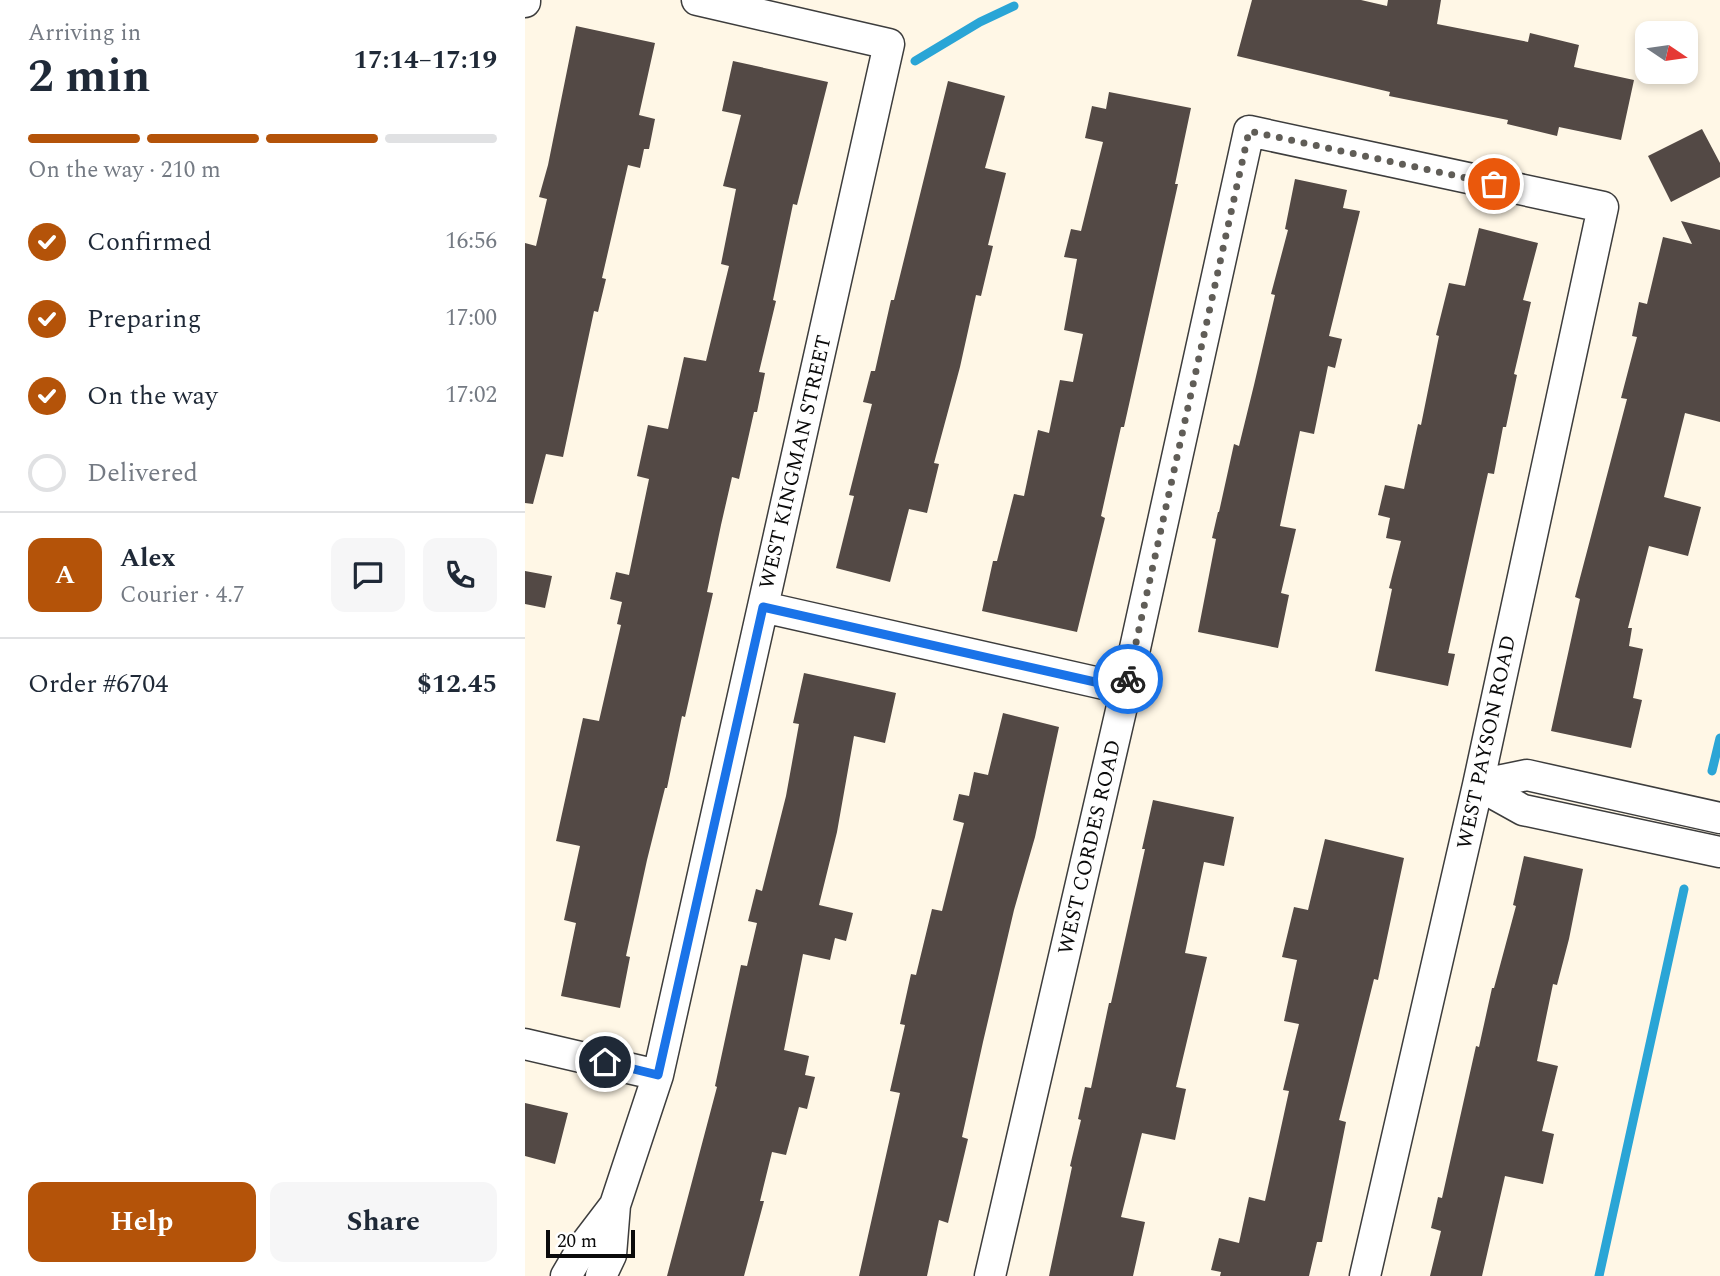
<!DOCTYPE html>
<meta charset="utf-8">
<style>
:root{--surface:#fff;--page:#f6f6f7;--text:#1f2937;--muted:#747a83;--line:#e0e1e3;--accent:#b45309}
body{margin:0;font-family:Spectral,serif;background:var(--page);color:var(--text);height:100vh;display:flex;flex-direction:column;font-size:26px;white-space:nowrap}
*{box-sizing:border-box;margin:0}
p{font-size:23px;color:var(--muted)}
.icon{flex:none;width:38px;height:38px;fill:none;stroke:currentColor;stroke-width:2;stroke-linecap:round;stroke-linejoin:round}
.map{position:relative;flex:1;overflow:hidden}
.sheet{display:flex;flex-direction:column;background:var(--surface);width:525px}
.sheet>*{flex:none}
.needle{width:46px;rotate:103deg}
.controls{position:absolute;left:1110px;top:21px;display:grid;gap:14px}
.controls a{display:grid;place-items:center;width:63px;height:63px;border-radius:14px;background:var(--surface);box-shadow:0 4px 10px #0003;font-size:35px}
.scale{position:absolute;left:21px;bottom:18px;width:89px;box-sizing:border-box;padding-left:7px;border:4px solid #0a0a0a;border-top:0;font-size:19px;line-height:24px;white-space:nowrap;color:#0a0a0a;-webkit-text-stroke:5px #fff;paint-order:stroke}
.pin{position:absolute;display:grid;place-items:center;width:60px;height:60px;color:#fff;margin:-30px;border:4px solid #fff;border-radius:50%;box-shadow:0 2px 7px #0007}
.courier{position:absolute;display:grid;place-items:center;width:70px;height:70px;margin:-35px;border:5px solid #1a73e8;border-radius:50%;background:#fff;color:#222;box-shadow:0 2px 9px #0007}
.head em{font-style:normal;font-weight:700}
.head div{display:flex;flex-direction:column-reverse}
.head{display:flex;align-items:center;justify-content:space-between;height:119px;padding:0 28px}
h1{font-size:46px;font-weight:700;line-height:52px}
.bar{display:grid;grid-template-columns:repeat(4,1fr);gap:10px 7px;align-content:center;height:84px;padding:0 28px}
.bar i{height:9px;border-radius:5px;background:var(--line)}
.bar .active{background:var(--accent)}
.bar p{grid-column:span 4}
.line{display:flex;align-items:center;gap:18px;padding:0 28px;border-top:2px solid var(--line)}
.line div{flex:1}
.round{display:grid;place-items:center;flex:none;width:74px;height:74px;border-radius:14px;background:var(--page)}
ol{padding:0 28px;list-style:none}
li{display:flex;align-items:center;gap:21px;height:77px}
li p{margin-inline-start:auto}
li .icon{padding:7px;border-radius:50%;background:var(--accent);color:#fff;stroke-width:4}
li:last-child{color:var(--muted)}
li i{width:38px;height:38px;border:4px solid var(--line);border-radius:50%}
.action{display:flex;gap:14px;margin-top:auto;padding:14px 28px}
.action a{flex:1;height:80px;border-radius:14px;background:var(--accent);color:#fff;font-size:28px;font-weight:700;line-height:80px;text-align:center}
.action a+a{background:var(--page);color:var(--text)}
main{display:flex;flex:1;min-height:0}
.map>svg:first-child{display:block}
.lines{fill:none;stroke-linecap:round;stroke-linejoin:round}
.stream{stroke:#2aa5d6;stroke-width:9}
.building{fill:#534945}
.street-casing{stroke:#3d3d3d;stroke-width:33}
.street{stroke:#fff;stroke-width:30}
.done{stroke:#605d57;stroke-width:7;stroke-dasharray:0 12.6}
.route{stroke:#1a73e8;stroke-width:9}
.labels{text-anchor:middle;stroke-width:7;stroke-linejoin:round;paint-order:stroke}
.street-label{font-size:21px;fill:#0a0a0a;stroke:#fff}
</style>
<main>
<section class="sheet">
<div class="head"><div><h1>2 min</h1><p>Arriving in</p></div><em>17:14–17:19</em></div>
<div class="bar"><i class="active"></i><i class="active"></i><i class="active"></i><i></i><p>On the way · 210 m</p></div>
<ol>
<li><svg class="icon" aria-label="check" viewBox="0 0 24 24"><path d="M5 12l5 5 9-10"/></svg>Confirmed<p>16:56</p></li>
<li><svg class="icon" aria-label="check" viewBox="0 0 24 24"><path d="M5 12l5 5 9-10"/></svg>Preparing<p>17:00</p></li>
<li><svg class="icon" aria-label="check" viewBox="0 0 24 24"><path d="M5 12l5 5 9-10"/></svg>On the way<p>17:02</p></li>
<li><i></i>Delivered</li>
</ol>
<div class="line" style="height:126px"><b class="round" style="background:var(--accent);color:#fff">A</b><div><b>Alex</b><p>Courier · 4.7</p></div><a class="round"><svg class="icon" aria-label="chat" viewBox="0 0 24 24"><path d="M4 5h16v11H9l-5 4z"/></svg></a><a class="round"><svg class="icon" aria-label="phone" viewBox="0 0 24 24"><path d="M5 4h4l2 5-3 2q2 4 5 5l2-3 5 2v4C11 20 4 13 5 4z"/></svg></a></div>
<div class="line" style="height:91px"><div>Order #6704</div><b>$12.45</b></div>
<div class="action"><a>Help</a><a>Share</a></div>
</section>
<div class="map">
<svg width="1195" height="1276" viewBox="0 0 1195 1276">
<rect width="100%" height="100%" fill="#fff7e6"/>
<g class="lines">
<path class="stream" d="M 390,61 L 455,22 L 489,6
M 1187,771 L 1195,738
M 1074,1276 L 1159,889"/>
</g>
<path class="building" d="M 727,0 L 836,0 L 862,6 L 863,0 L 916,0 L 912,24 L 1003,42 L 1005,33 L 1054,45 L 1049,67 L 1109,80 L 1096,140 L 1034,127 L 1032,136 L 982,124 L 983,120 L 864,96 L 865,92 L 712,56 Z
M 51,26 L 130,43 L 114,115 L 130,119 L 124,149 L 119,149 L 115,168 L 103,165 L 77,278 L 81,279 L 73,312 L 69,311 L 38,457 L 21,454 L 8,504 L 0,503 L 0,243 L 11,246 L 22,199 L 14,197 L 23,165 Z
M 208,61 L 303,82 L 272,205 L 268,204 L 248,300 L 251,301 L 234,372 L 240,373 L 232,412 L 229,412 L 214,479 L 207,477 L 196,525 L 182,592 L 188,593 L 160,717 L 157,716 L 142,788 L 140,788 L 122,860 L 101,956 L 105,957 L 95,1008 L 36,996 L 51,923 L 39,920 L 55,846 L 31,841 L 58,718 L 74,721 L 96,625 L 92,624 L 97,602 L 85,599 L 91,572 L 104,575 L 124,479 L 112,476 L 123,425 L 143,429 L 159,357 L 181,361 L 204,266 L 196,264 L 211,189 L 198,186 L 216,115 L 197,111 Z
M 423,81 L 480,96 L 460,168 L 481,173 L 463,245 L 468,246 L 456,296 L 451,295 L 435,367 L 409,463 L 414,464 L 402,513 L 384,509 L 365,582 L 311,568 L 329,496 L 324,495 L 347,404 L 338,402 L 346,371 L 350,371 L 366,300 L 369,300 Z
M 584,92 L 666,108 L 650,184 L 653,184 L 599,427 L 596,427 L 576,516 L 580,518 L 552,632 L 457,611 L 468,561 L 472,561 L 489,494 L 499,496 L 513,430 L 524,433 L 535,380 L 548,382 L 558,334 L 539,330 L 552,259 L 539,257 L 546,229 L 556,231 L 578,142 L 560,138 L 567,106 L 581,109 Z
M 1177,129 L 1195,163 L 1195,177 L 1146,202 L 1123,156 Z
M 770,179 L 822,190 L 818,208 L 835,211 L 804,336 L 817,339 L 810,368 L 803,366 L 789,434 L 775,431 L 755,526 L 771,529 L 756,593 L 764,595 L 753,648 L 673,632 L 691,539 L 687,538 L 693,512 L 694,512 L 709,444 L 714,446 L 729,385 L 750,295 L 746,294 L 763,230 L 760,229 Z
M 1156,221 L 1195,230 L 1195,422 L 1160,413 L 1139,497 L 1176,507 L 1163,556 L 1124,546 L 1103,628 L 1107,628 L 1104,646 L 1118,649 L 1108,698 L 1117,700 L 1106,748 L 1026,731 L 1055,599 L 1050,597 L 1102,399 L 1096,398 L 1112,337 L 1107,336 L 1114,302 L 1122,304 L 1138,237 L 1167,244 Z
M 954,228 L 1013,243 L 998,300 L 1006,302 L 989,374 L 992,375 L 981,427 L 978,427 L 969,474 L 963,473 L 923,653 L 930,654 L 923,686 L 850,671 L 867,589 L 864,588 L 876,541 L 861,538 L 865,518 L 853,515 L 860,485 L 879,489 L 893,424 L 896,425 L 914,336 L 911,335 L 924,283 L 940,286 Z
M 0,571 L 27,576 L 20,608 L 0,604 Z
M 279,673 L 371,693 L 360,743 L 329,736 L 312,832 L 294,905 L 328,913 L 321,941 L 310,938 L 305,960 L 278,954 L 259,1050 L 284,1056 L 280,1075 L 290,1077 L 282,1109 L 274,1107 L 261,1155 L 247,1152 L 235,1201 L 239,1201 L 219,1276 L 142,1276 L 192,1087 L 190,1086 L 216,965 L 222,966 L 232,923 L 223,921 L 231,889 L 237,891 L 261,796 L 274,724 L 268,723 Z
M 478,713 L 534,727 L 510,837 L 489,910 L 458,1042 L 437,1137 L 443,1139 L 423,1223 L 414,1220 L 402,1276 L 334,1276 L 375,1093 L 365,1091 L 380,1025 L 375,1024 L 386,974 L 391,975 L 407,909 L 417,911 L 439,823 L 428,820 L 434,794 L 444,796 L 449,772 L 463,775 Z
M 628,800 L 709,817 L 699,866 L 679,862 L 660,953 L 682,957 L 651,1087 L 661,1089 L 650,1140 L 617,1133 L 596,1217 L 620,1222 L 608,1276 L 524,1276 L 547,1167 L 545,1166 L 556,1120 L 553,1119 L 560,1087 L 566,1088 L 584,1003 L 586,1003 L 620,849 L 617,849 Z
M 800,839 L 879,858 L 853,980 L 849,979 L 814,1120 L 821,1122 L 797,1242 L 792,1242 L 784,1276 L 695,1276 L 696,1272 L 686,1270 L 694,1238 L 714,1243 L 724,1197 L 740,1201 L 764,1091 L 758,1090 L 774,1024 L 759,1021 L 772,960 L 757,957 L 769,907 L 783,910 Z
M 999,856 L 1058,869 L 1044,939 L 1032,985 L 1028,984 L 1012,1061 L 1033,1066 L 1017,1131 L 1029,1134 L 1018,1184 L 980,1176 L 957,1276 L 905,1276 L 916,1231 L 906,1228 L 913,1197 L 917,1198 L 951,1046 L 954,1047 L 967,988 L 969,988 L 991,906 L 988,905 Z
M 0,1103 L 43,1113 L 30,1164 L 0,1156 Z"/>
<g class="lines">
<defs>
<path id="street" d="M 0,2 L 0,0
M 238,607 L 601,689
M 953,785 L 998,810 L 1195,852
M 953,785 L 1002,775 L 1195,818
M 0,1044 L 133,1075
M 41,1276 L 58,1247 L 90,1205
M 76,1276 L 86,1255 L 90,1205 L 133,1075 L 364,44 L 172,0
M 465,1276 L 601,689 L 724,131 L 1078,207 L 953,785 L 840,1276"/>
</defs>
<use href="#street" class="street-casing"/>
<use href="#street" class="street"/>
</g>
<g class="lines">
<path class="done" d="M 603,679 L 724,131 L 969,184"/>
<path class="route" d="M 80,1062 L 133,1075 L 238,607 L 601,689 L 603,679"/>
</g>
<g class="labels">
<g class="street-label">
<text transform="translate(270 462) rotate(-77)" y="7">WEST KINGMAN STREET</text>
<text transform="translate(961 742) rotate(-78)" y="7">WEST PAYSON ROAD</text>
<text transform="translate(564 847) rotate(-77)" y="7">WEST CORDES ROAD</text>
</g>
</g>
</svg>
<div class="controls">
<a><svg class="needle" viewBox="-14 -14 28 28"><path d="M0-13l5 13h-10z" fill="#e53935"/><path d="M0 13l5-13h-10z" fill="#747a83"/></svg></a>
</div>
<div class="scale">20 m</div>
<div class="pin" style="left:969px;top:184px;background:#ea580c"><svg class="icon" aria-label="bag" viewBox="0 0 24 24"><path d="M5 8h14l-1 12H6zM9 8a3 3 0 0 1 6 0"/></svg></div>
<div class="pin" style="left:80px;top:1062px;background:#1f2937"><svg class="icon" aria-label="home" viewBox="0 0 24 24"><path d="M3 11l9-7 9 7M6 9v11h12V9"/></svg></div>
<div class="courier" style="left:603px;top:679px"><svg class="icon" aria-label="bike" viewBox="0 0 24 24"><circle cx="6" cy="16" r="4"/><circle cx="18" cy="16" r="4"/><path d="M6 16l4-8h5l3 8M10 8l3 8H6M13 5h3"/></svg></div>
</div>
</main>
